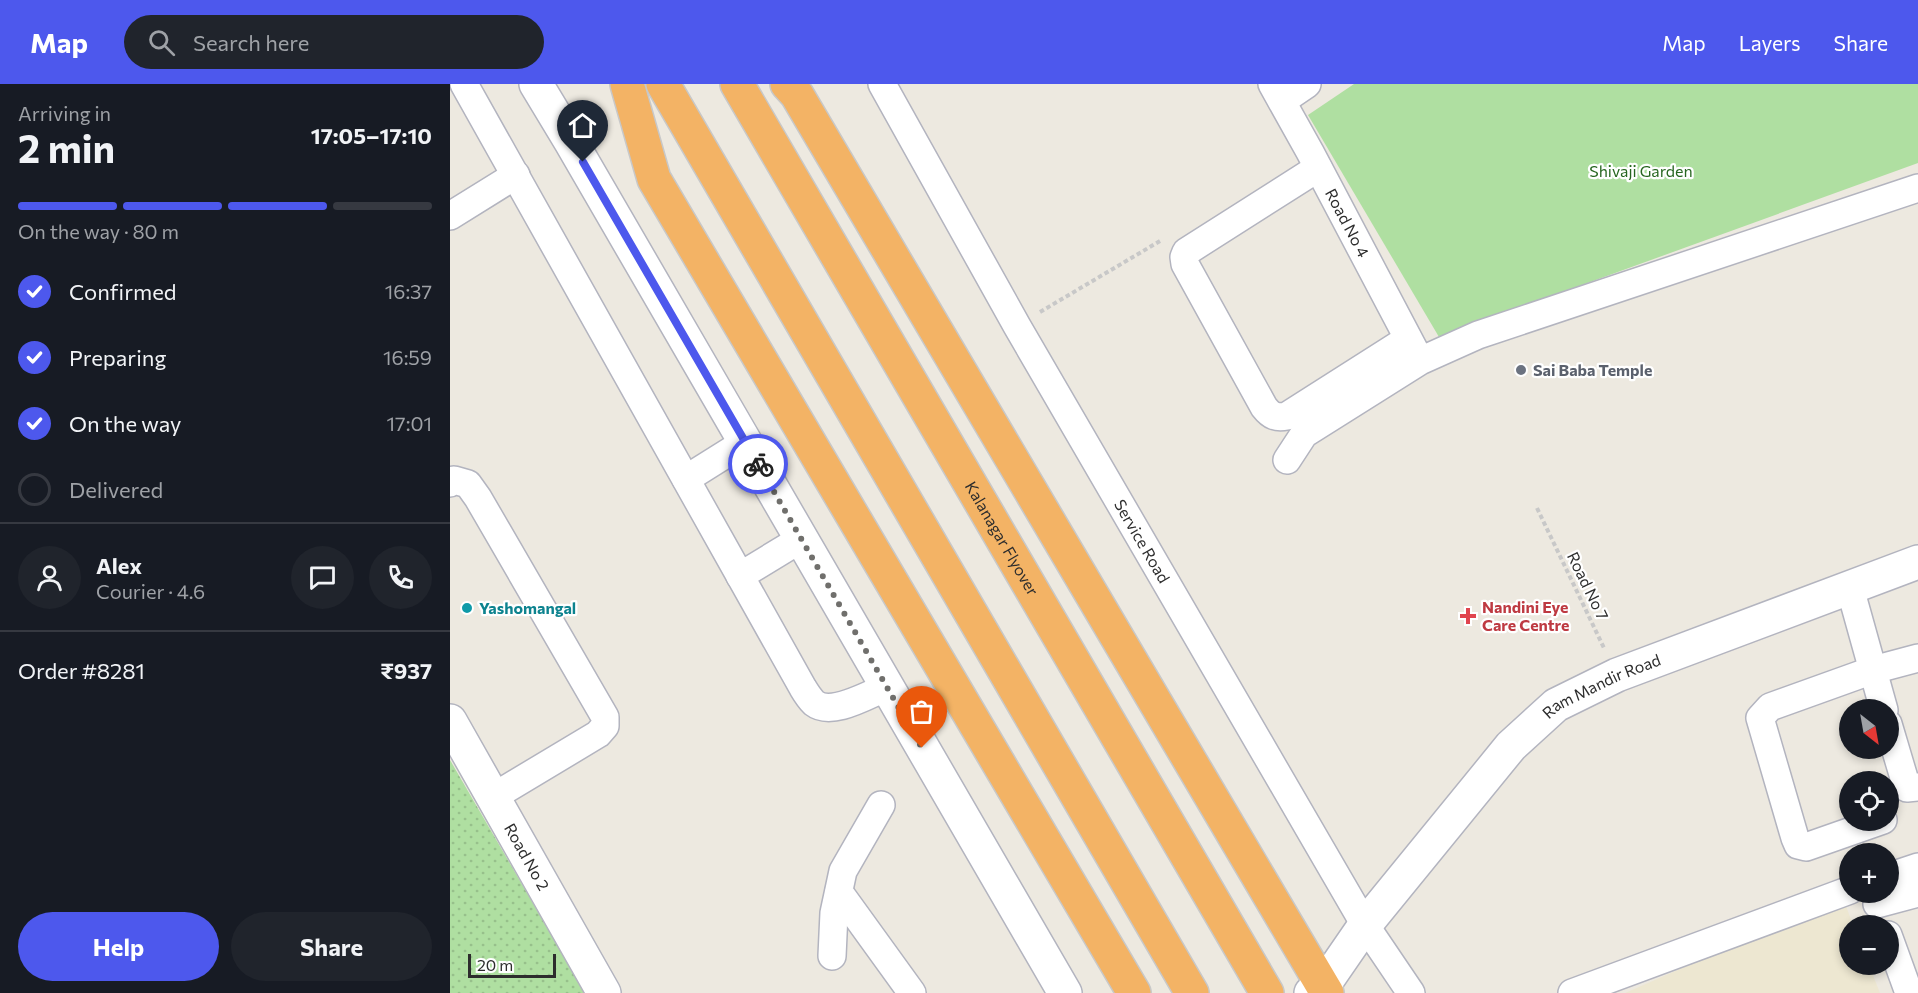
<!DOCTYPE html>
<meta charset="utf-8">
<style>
:root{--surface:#171b24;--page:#20242c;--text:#f1f3f6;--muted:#9ea1a6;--line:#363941;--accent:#4d58ed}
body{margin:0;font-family:Commissioner,sans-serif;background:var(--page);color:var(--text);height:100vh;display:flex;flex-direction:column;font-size:22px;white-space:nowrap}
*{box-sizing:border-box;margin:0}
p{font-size:20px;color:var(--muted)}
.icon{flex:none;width:33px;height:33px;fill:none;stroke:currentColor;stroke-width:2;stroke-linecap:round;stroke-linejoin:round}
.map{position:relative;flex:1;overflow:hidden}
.side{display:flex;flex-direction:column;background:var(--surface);width:450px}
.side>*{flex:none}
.needle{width:39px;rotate:149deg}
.controls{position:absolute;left:1389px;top:615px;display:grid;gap:12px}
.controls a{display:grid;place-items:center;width:60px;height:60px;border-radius:50%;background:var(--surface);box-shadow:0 3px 9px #0003;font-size:30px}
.scale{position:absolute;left:18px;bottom:15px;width:88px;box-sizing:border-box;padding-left:6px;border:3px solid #2d2d2d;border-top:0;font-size:16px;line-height:21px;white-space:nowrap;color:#2d2d2d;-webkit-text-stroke:4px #fff;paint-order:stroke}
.pin{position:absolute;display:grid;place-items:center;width:51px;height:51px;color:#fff;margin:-62px -26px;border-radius:50% 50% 50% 0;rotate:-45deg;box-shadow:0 0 6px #0007}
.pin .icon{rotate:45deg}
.courier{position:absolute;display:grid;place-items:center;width:60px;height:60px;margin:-30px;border:4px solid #4d58ed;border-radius:50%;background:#fff;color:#222;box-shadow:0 2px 8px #0007}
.head em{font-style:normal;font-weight:700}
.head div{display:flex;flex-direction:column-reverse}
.head{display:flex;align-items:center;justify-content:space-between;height:102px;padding:0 18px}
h1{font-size:39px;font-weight:700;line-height:45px}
.bar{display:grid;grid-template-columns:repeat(4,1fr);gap:9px 6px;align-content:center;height:72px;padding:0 18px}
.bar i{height:8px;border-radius:4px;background:var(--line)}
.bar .current{background:var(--accent)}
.bar p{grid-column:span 4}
.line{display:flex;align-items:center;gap:15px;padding:0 18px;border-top:2px solid var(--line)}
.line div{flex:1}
.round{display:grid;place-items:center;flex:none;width:63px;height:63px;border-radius:32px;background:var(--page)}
ol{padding:0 18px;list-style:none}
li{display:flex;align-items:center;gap:18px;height:66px}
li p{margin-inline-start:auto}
li .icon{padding:6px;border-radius:50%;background:var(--accent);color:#fff;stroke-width:4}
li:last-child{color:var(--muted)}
li i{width:33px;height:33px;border:3px solid var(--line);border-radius:50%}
.cta{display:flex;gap:12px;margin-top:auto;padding:12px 18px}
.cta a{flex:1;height:69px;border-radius:36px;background:var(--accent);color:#fff;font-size:24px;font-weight:700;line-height:69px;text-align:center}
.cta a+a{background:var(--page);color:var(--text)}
header{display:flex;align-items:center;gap:36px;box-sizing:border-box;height:84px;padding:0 30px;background:var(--accent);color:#fff}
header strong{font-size:28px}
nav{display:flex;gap:33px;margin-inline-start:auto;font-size:21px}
.search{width:420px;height:54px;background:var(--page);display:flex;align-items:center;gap:15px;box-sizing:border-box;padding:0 21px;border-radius:33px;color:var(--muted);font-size:22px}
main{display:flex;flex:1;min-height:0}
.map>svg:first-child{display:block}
.education{fill:#ede7d1}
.grass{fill:url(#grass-dots)}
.park{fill:#afdfa1}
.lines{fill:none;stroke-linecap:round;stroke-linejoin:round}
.street-casing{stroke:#b3b4bf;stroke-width:30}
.secondary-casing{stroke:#b3b4bf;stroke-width:36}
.highway-casing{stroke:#c8c8c8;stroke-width:36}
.path{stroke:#c8c8c8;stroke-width:4;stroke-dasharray:4.5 3;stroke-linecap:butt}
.street{stroke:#fff;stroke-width:27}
.secondary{stroke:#fff;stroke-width:33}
.highway{stroke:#f3b365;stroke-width:33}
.done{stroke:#706f6c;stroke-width:6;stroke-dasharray:0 10.8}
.route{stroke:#4d58ed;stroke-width:8}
.worship-dot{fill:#6b7280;stroke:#fff;stroke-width:2}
.culture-dot{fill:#0f9aa8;stroke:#fff;stroke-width:2}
.health-dot{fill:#e0444e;stroke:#fff;stroke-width:2}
.labels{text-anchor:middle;stroke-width:4.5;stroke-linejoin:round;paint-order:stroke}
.park-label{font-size:16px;fill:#276620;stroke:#fff}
.street-label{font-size:16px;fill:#2d2d2d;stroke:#fff}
.worship-label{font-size:16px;font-weight:bold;fill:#5b616d;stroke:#fff;text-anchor:start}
.health-label{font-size:16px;font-weight:bold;fill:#be3a42;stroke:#fff;text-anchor:start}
.culture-label{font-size:16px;font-weight:bold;fill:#0d838f;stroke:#fff;text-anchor:start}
</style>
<header>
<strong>Map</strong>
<div class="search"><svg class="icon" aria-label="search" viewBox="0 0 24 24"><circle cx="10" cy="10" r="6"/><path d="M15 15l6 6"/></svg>Search here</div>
<nav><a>Map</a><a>Layers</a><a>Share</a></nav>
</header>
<main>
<section class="side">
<div class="head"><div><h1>2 min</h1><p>Arriving in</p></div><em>17:05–17:10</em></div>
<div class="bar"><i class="current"></i><i class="current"></i><i class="current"></i><i></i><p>On the way · 80 m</p></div>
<ol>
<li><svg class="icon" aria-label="check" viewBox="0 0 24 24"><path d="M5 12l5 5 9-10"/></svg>Confirmed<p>16:37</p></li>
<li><svg class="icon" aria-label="check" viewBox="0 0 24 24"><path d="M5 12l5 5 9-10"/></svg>Preparing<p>16:59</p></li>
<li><svg class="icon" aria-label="check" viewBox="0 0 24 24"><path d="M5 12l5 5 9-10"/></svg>On the way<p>17:01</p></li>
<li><i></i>Delivered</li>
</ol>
<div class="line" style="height:108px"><a class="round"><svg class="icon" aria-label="person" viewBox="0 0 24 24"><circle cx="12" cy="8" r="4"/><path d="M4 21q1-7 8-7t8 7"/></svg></a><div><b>Alex</b><p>Courier · 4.6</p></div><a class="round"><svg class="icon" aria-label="chat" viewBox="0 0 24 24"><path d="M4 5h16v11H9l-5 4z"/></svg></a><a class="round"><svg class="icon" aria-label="phone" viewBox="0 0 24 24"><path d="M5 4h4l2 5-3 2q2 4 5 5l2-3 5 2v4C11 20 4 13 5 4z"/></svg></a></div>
<div class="line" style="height:78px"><div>Order #8281</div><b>₹937</b></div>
<div class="cta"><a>Help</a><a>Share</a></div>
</section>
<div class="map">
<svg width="1468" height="909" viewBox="0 0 1468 909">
<defs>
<pattern id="grass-dots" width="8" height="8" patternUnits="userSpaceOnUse" patternTransform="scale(1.5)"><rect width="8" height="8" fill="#afdfa1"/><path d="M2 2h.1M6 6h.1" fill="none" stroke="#97c08b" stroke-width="1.8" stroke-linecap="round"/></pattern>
</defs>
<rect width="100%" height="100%" fill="#ede9e0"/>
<path class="education" d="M 1393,814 L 1403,841 L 1400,842 L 1400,880 L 1419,881 L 1430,909 L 1175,909 Z"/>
<path class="grass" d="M 0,676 L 135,909 L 0,909 Z"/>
<path class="park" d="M 904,0 L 1468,0 L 1468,79 L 989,253 L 858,31 Z"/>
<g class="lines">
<defs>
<g id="street">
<path d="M 14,0 L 353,604 C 356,609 360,615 364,619 C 382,633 419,610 437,603"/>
<path id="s1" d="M 432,0 L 567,242 L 915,841 L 961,909"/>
<path id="s2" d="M 822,0 L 860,68 L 967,271"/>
<path d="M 832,17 L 857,0"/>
<path d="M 868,84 L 736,168 L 734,173 L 735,180 L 814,323 C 821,332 826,334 837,332 L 958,255"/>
<path d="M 0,132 L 66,91"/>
<path d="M 837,376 L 854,350 L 970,277 L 1028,251 L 1468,104"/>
<path d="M 236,395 L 295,358"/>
<path d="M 0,399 L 4,396 L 18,400 L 28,414 L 155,633 L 155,642 L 148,650 L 43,713"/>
<path d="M 290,492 L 351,455"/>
<path d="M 1400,504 L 1434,626"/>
<path d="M 1438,640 L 1457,704 L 1468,703"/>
<path d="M 1433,736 L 1356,763 L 1348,761 L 1345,754 L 1310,634 L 1320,623 L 1423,586 L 1468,574"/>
<path d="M 1438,793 L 1468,783"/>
<path d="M 389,808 L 462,909"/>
<path d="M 1427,820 L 1468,809"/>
<path d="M 1438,851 L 1459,909"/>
<path d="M 382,872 L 384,829 L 393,787 L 431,721"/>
<path d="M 1122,909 L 1400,806"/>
</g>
<g id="secondary">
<path d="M 86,0 L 121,58 L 615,909"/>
<path id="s3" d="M 0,637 L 154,909"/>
<path id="s4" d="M 861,909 L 873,902 L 915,841 L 1061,662 L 1106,621 L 1167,591 L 1468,478"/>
</g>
<g id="highway">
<path d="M 177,0 L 204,95 L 684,909"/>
<path d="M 213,0 L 742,909"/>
<path id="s5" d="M 287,0 L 817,909"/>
<path d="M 337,0 L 347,11 L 877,909"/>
</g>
</defs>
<use href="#street" class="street-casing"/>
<use href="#secondary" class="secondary-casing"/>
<use href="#highway" class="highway-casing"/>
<path class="path" d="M 590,228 L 710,157
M 1087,424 L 1154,564"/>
<use href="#street" class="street"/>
<use href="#secondary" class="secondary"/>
<use href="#highway" class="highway"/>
</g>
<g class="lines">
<path class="done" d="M 308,380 L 472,664"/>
<path class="route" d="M 133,78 L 308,380"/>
</g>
<circle class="worship-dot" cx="1071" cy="286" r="6"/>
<circle class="culture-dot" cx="17" cy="524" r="6"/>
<path class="health-dot" d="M1015 523h6v6h6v6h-6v6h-6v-6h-6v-6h6z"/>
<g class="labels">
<g class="park-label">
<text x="1191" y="93">Shivaji Garden</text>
</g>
<g class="street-label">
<text dy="6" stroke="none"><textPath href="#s2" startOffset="158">Road No 4</textPath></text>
<text dy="6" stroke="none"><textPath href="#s5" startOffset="526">Kalanagar Flyover</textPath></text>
<text dy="6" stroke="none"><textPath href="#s1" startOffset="526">Service Road</textPath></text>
<text transform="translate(1138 502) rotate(64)" y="6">Road No 7</text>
<text dy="6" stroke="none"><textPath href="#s4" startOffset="429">Ram Mandir Road</textPath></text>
<text dy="6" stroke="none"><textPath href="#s3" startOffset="156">Road No 2</textPath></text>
</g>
<g class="worship-label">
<text x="1083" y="292">Sai Baba Temple</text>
</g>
<g class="health-label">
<text x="1032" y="529">Nandini Eye<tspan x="1032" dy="18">Care Centre</tspan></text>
</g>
<g class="culture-label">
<text x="29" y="530">Yashomangal</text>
</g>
</g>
</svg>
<div class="controls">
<a><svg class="needle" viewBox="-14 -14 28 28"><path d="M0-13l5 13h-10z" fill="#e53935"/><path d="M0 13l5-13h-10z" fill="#9ea1a6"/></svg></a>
<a><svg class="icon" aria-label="locate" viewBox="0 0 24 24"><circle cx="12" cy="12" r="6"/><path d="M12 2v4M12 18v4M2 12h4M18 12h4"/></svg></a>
<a>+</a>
<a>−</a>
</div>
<div class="scale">20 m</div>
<div class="pin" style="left:472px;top:664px;background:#ea580c"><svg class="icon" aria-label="bag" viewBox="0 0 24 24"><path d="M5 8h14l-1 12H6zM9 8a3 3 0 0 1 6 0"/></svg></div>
<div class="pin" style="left:133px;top:78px;background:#1f2937"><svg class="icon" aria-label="home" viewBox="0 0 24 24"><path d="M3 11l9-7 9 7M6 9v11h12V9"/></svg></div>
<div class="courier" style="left:308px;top:380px"><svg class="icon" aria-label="bike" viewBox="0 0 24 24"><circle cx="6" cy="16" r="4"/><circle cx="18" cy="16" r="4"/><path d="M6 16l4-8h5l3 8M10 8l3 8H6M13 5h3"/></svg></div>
</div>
</main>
